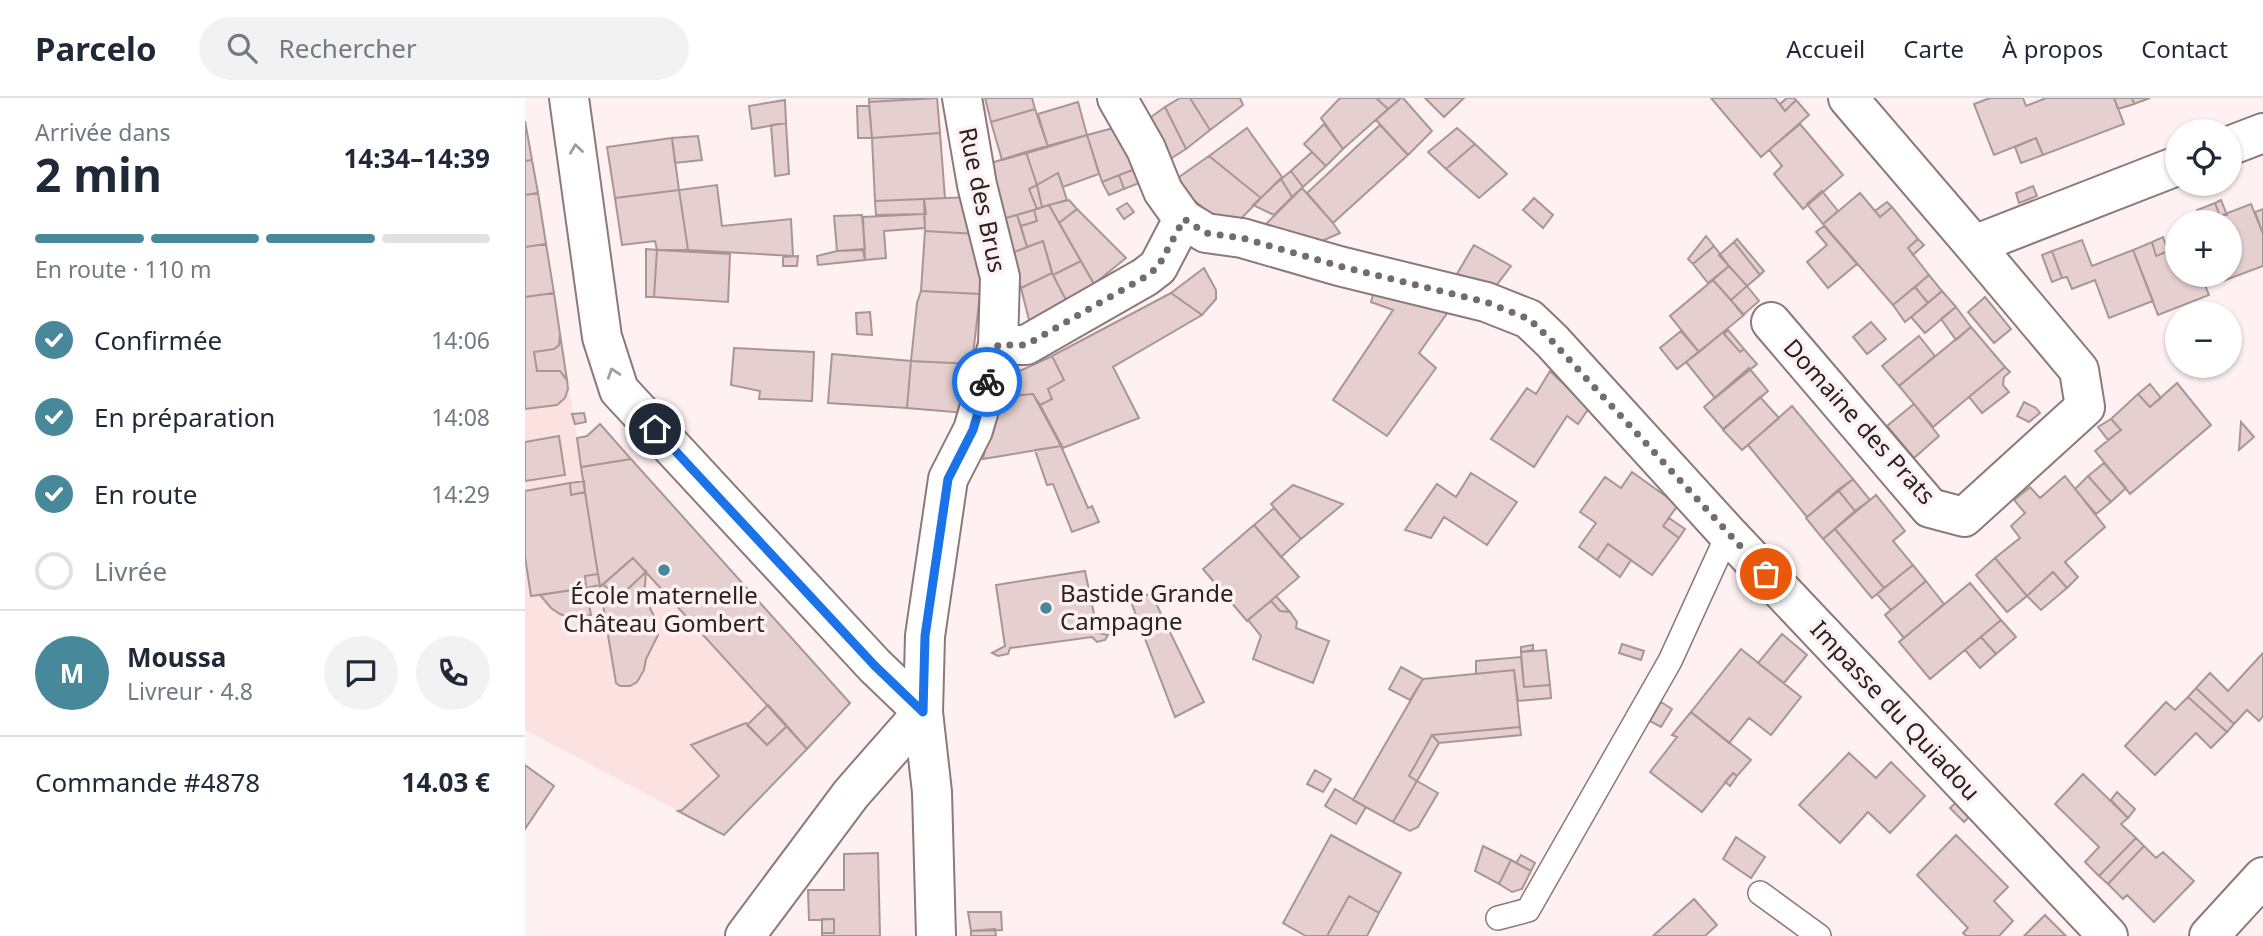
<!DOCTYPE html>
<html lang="fr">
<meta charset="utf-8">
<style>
:root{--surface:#fff;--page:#f2f2f3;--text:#1f2937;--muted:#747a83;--line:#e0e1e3;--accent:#47899b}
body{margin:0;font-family:"Noto Sans",sans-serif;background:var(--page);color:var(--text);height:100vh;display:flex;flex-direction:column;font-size:26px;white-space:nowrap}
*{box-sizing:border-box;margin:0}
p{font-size:23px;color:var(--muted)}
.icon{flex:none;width:38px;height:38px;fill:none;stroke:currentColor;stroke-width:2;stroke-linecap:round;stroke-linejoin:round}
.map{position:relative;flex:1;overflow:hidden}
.side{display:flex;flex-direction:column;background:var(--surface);width:525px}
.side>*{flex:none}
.buttons{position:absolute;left:1640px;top:21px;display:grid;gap:14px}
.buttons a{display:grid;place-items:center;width:77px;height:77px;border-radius:50%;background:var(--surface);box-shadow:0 2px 5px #0004;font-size:35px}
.pin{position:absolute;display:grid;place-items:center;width:60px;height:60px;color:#fff;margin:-30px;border:4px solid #fff;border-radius:50%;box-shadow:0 2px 7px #0007}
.courier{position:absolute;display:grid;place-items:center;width:70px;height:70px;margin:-35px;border:5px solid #1a73e8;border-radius:50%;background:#fff;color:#222;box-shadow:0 2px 9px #0007}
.overview em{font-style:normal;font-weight:700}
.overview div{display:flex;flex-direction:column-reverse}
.overview{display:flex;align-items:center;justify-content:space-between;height:119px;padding:0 35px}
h1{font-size:46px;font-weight:700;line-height:52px}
.bar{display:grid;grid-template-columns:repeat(4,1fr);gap:10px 7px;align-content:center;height:84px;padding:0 35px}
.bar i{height:9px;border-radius:5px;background:var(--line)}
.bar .selected{background:var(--accent)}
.bar p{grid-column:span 4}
.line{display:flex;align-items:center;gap:18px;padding:0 35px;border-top:2px solid var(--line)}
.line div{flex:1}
.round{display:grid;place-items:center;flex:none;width:74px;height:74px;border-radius:37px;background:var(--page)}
ol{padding:0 35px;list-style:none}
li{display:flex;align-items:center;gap:21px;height:77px}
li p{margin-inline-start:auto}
li .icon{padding:7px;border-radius:50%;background:var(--accent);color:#fff;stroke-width:4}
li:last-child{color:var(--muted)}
li i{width:38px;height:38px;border:4px solid var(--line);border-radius:50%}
header{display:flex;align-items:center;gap:42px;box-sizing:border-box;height:98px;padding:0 35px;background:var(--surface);border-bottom:2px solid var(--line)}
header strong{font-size:33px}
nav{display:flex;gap:38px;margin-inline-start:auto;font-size:24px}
.search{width:490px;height:63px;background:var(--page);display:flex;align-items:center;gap:18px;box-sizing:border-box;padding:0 24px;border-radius:38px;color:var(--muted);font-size:26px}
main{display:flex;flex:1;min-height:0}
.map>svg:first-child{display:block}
.built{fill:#fbe2e1}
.building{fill:#e5cfcf;stroke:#aa9595;stroke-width:2}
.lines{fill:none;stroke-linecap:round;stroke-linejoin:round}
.lane-casing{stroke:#8d7979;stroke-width:26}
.street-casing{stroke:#8d7979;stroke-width:42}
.lane{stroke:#fff;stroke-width:23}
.street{stroke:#fff;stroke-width:38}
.oneway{stroke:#a09c9c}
.done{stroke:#756b6b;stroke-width:7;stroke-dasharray:0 12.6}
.route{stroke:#1a73e8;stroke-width:9}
.poi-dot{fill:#47899b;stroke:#fff1f1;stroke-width:2.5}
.labels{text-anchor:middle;stroke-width:7;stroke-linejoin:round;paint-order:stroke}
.street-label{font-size:24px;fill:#2b2323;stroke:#fff1f1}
.poi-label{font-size:24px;fill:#2b2323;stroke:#fff1f1;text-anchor:start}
</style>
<header>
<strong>Parcelo</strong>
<div class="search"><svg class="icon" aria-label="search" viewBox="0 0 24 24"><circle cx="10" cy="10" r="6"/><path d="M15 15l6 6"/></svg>Rechercher</div>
<nav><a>Accueil</a><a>Carte</a><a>À propos</a><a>Contact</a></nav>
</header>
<main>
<section class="side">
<div class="overview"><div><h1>2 min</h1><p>Arrivée dans</p></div><em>14:34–14:39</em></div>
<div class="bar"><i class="selected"></i><i class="selected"></i><i class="selected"></i><i></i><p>En route · 110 m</p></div>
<ol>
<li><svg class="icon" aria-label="check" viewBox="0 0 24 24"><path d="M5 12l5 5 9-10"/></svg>Confirmée<p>14:06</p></li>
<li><svg class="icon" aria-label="check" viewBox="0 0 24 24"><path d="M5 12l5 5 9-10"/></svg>En préparation<p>14:08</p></li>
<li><svg class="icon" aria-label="check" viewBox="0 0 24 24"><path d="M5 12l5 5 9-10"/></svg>En route<p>14:29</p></li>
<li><i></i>Livrée</li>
</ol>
<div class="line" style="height:126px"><b class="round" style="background:var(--accent);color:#fff">M</b><div><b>Moussa</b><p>Livreur · 4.8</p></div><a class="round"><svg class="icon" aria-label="chat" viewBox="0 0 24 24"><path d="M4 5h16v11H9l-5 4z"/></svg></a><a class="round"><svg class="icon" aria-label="phone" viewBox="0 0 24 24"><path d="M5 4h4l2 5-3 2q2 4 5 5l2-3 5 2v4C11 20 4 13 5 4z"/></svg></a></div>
<div class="line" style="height:91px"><div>Commande #4878</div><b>14.03 €</b></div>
</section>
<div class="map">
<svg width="1738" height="838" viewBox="0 0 1738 838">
<rect width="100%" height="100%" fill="#fff1f1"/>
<path class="built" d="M 29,195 L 52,339 L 62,338 L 75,326 L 325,605 L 199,737 L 0,632 L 0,199 Z"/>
<path class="building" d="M 344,0 L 412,0 L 344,4 Z
M 412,0 L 415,35 L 347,40 L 344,4 Z
M 460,0 L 507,0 L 510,11 L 466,24 Z
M 655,0 L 665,0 L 685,32 L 661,51 L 640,9 Z
M 665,0 L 715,0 L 718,7 L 685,32 Z
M 815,0 L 851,0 L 863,11 L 818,51 L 796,20 Z
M 851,0 L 876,0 L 863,11 Z
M 876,0 L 878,0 L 907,33 L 883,57 L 851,22 Z
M 900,0 L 939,0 L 919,19 Z
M 1186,0 L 1250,0 L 1260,13 L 1271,2 L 1284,17 L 1236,59 Z
M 1262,0 L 1269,0 L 1271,2 L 1260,13 L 1255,6 Z
M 1465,0 L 1498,0 L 1501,8 L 1521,0 L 1589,0 L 1599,26 L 1518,57 L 1511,40 L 1469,57 L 1449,6 Z
M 1589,0 L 1607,0 L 1609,6 L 1593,11 Z
M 1607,0 L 1625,0 L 1609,6 Z
M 260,2 L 261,25 L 227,31 L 224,8 Z
M 553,4 L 562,37 L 523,49 L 513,16 Z
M 332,8 L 344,8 L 347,40 L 333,40 Z
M 640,9 L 661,51 L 637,66 L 615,27 Z
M 510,11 L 523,49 L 477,62 L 466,24 Z
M 0,23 L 7,62 L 0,63 Z
M 261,25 L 264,76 L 250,78 L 246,27 Z
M 799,26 L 818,51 L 801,68 L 779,46 Z
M 1275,26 L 1318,77 L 1278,111 L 1249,76 L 1257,68 L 1244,52 Z
M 600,27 L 618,68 L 577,84 L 562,37 Z
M 855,27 L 883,57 L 808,125 L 782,95 Z
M 722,30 L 757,79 L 736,100 L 684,58 Z
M 932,30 L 950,46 L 921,71 L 903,54 Z
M 415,35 L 420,100 L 350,103 L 347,40 Z
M 562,37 L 574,76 L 538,89 L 533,75 L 512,87 L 501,54 Z
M 173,38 L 177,62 L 150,65 L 147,40 Z
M 147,40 L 154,92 L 90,100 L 82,49 Z
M 1511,40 L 1518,57 L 1496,65 L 1490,49 Z
M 950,46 L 982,76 L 954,100 L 921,71 Z
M 501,54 L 512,87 L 504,91 L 512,111 L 477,121 L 463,66 Z
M 787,54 L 801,68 L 778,89 L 766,73 Z
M 684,58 L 736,100 L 705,132 L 647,84 Z
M 7,62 L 13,95 L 0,97 L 0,63 Z
M 618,68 L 622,82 L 599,91 L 594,77 Z
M 766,73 L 778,89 L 767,99 L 756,81 Z
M 533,75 L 542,102 L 517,109 L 512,87 Z
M 594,77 L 599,91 L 584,97 L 577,84 Z
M 756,81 L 767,99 L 749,117 L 728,107 Z
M 192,87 L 197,128 L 266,121 L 268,158 L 163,152 L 154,92 Z
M 512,87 L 517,109 L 512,111 L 504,91 Z
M 1508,88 L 1512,98 L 1494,105 L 1491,95 Z
M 777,90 L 808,125 L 815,135 L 797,143 L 739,128 Z
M 154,92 L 163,152 L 132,152 L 130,143 L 97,147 L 90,100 Z
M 1297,93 L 1313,113 L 1298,126 L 1282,106 Z
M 13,95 L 21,146 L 0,149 L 0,97 Z
M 1335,95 L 1355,119 L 1367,109 L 1393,141 L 1383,150 L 1404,177 L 1368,207 L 1298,126 Z
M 446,99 L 452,136 L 400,133 L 399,101 Z
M 1009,100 L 1028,117 L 1018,130 L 998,112 Z
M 399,101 L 401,116 L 351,117 L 350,103 Z
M 544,102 L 552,111 L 534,125 L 524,107 Z
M 1696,102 L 1702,117 L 1695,118 L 1690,105 Z
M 1362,104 L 1367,109 L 1355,119 L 1350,113 Z
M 602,105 L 609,114 L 599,121 L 592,111 Z
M 1690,105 L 1695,118 L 1726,106 L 1738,136 L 1738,168 L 1698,183 L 1696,177 L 1704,177 L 1704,124 L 1677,124 L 1672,112 Z
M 524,107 L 556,163 L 528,177 L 518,143 L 502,149 L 496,128 L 512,123 L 509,112 Z
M 552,111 L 601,160 L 569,186 L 534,125 Z
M 1738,111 L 1738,136 L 1730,114 Z
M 509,112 L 512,123 L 496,128 L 492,117 Z
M 399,116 L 400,130 L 359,133 L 361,160 L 340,162 L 338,119 Z
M 337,117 L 340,151 L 312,153 L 309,118 Z
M 492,117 L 502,149 L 487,155 L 477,121 Z
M 1299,128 L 1332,166 L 1303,190 L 1282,164 L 1302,147 L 1291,134 Z
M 400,133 L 452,136 L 458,161 L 455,196 L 396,193 Z
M 1181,138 L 1189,148 L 1168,166 L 1163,161 Z
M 1638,139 L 1643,153 L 1631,158 L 1627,144 Z
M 1212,141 L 1239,173 L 1235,177 L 1209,144 Z
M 1393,141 L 1399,147 L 1388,157 L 1383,150 Z
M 1557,142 L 1567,168 L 1608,152 L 1628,203 L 1584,220 L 1570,182 L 1547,191 L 1542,179 L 1537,180 L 1527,153 Z
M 518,143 L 527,175 L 496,190 L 487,155 Z
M 1209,144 L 1235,177 L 1222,188 L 1194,157 Z
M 1627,144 L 1631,158 L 1652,150 L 1652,177 L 1676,177 L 1684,197 L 1633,217 L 1608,152 Z
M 21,146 L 29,195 L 0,199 L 0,149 Z
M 949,147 L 986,168 L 967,193 L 929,181 Z
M 1189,148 L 1204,168 L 1183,185 L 1168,166 Z
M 121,151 L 132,152 L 129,199 L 121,199 Z
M 132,152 L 205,156 L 203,204 L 129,199 Z
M 338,152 L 340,162 L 293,167 L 292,158 L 312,153 Z
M 1527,153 L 1537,180 L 1527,184 L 1517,157 Z
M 273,158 L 272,168 L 258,168 L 258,159 Z
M 556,163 L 569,186 L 542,204 L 528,177 Z
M 1204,168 L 1222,188 L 1206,202 L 1188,182 Z
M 679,170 L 691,192 L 691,201 L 677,217 L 646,195 Z
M 527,175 L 542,204 L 505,226 L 496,190 Z
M 1404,177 L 1417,193 L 1403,205 L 1390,189 Z
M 852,182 L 930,204 L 894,255 L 911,270 L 862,338 L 808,302 L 868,212 L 846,204 Z
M 1188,182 L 1219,217 L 1174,254 L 1145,218 Z
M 1222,188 L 1234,203 L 1218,217 L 1206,202 Z
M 1390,189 L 1403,205 L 1380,224 L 1368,207 Z
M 396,193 L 455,196 L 447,266 L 386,263 L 392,205 Z
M 1417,193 L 1431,209 L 1400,235 L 1386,219 Z
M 29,195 L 35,236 L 34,247 L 29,251 L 9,254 L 12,273 L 35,273 L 42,282 L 43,291 L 40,300 L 32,307 L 0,311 L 0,199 Z
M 646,195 L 677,217 L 588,269 L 614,320 L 538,350 L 515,307 L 527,301 L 523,291 L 539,282 L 527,258 Z
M 1460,199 L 1486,231 L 1469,245 L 1443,214 Z
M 1431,209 L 1446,229 L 1431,242 L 1416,221 Z
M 345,214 L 347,237 L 332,236 L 331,215 Z
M 1346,224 L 1361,241 L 1342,256 L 1328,239 Z
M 1446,229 L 1480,269 L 1408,329 L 1374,288 Z
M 1202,231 L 1199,236 L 1215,254 L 1219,251 L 1232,266 L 1190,300 L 1161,264 Z
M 1203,232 L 1219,251 L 1215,254 L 1199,236 Z
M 1156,233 L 1174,254 L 1152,271 L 1135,250 Z
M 35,236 L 42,282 L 35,273 L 12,273 L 9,254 L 29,251 L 34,247 Z
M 1394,238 L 1410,258 L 1374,288 L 1357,268 Z
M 209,250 L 289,254 L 287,303 L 234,301 L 235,293 L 206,287 Z
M 307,256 L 386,263 L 382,310 L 303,305 Z
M 527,258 L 539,282 L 523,291 L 527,301 L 515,307 L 508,296 L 471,299 L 477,275 L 497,272 Z
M 386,263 L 447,266 L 441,315 L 382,310 Z
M 1480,269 L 1485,274 L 1479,279 L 1478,287 L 1484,294 L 1457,315 L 1444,299 Z
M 1224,270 L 1243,293 L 1198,331 L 1179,309 Z
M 1025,273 L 1064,310 L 1053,326 L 1042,318 L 1009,369 L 966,341 L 1002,290 L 1011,296 Z
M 1652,285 L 1686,327 L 1605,396 L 1570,353 L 1596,332 L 1586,321 L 1613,296 L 1625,309 Z
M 1625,286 L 1636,300 L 1625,309 L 1613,296 Z
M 508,296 L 536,348 L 458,361 L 471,299 Z
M 1235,299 L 1254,320 L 1217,352 L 1198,332 Z
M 1499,304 L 1511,310 L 1515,315 L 1504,324 L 1492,318 Z
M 1389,306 L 1414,338 L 1389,360 L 1362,328 Z
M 1267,308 L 1328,381 L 1282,419 L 1223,347 Z
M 59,315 L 61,324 L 50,326 L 47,316 Z
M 1586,321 L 1596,332 L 1583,342 L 1573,329 Z
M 1716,324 L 1729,339 L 1714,352 Z
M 75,326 L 106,361 L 56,369 L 52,340 L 62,338 Z
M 34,338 L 40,377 L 0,383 L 0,344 Z
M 536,348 L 563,410 L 567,408 L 574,424 L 547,434 L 528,386 L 522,387 L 510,352 Z
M 106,361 L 325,605 L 282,651 L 108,460 L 75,489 L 56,369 Z
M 1579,365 L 1601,390 L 1586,404 L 1563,378 Z
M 1107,374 L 1153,407 L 1138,428 L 1154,440 L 1127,477 L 1083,446 L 1072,462 L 1054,449 L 1071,425 L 1055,414 L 1080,379 L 1096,390 Z
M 946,375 L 992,404 L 962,447 L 919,419 L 906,440 L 880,432 L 912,386 L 931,399 Z
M 1540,378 L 1580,429 L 1540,464 L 1553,479 L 1542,490 L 1528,474 L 1502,498 L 1470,460 L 1495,440 L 1486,428 L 1500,415 L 1489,402 L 1505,389 L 1515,400 Z
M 1563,378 L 1586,404 L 1571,416 L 1550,391 Z
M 1328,381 L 1345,402 L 1330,413 L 1313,392 Z
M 59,383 L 60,394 L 46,397 L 45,385 Z
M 45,385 L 46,397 L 60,394 L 73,476 L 60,478 L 61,490 L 6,498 L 0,459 L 0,393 Z
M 768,387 L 818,406 L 776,441 L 746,406 Z
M 1313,392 L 1330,413 L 1298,441 L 1281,420 Z
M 1351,397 L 1380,433 L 1368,443 L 1388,467 L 1359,490 L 1310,431 Z
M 749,410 L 776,441 L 756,459 L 729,427 Z
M 1144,420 L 1160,431 L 1154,440 L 1138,428 Z
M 729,427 L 774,479 L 722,523 L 678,471 Z
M 1310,431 L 1359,490 L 1347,500 L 1298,441 Z
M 1083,446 L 1106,462 L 1095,479 L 1072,462 Z
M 108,460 L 121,474 L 92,501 L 78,486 Z
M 1470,460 L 1502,498 L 1482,514 L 1451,477 Z
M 1388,467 L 1401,483 L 1366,512 L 1352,496 Z
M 560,473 L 573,535 L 583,537 L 580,542 L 572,544 L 567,539 L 485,550 L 483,556 L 473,558 L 467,555 L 480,548 L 471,487 Z
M 121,474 L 119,498 L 130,520 L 133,537 L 121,561 L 119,572 L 112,584 L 105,588 L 95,588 L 91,585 L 75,489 L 78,486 L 92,501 Z
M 1528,474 L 1542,490 L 1516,512 L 1502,498 Z
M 73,476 L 75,487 L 61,490 L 60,478 Z
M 1401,483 L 1419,506 L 1379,540 L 1360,517 Z
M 1445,485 L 1476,522 L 1405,581 L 1374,544 Z
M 61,490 L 66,517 L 46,520 L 35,516 L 26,510 L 15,497 Z
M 626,495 L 679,604 L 650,619 L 606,504 Z
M 751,498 L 765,514 L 755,513 L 746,503 Z
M 746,503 L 755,513 L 765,514 L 772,524 L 771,530 L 804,543 L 788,585 L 728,561 L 736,538 L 723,522 Z
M 1476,522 L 1491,539 L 1471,556 L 1456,539 Z
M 1257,536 L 1282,557 L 1259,585 L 1233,565 Z
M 1456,539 L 1471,556 L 1455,570 L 1440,552 Z
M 1097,546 L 1119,553 L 1116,562 L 1094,555 Z
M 1008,547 L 1008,552 L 996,554 L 996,549 Z
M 1216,551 L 1276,599 L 1246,637 L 1224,620 L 1204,645 L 1166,614 Z
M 1021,552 L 1025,587 L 999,589 L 996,554 Z
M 1738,555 L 1738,618 L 1734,623 L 1722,612 L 1709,626 L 1671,590 L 1685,575 L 1703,593 Z
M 996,559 L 999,589 L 1025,587 L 1026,600 L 993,603 L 989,572 L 951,576 L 951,563 Z
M 876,569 L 898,581 L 885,602 L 864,591 Z
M 989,572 L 995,629 L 907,637 L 884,678 L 892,683 L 868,724 L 828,702 L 898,581 Z
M 1671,590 L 1709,626 L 1702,634 L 1663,599 Z
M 1663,599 L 1702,634 L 1686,650 L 1671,635 L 1630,677 L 1600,648 L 1641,604 L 1650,612 Z
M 1136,604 L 1147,611 L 1136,629 L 1125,623 Z
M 243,607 L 262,628 L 242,647 L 222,627 Z
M 1166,614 L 1226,662 L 1212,678 L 1208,675 L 1177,714 L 1125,674 L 1152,639 L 1147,637 Z
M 221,625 L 242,647 L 262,628 L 282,651 L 199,737 L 153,713 L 157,712 L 194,678 L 166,647 Z
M 995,629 L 996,637 L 914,645 L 907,637 Z
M 907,637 L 914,645 L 892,683 L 884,678 Z
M 1324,655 L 1351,680 L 1366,664 L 1400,698 L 1365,735 L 1343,714 L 1315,745 L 1274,707 Z
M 0,667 L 29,688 L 0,731 Z
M 790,672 L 806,681 L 798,694 L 782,686 Z
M 1208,675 L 1212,678 L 1205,688 L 1200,684 Z
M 1558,676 L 1603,720 L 1596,726 L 1611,740 L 1574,778 L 1560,764 L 1574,749 L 1530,706 Z
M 892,683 L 913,695 L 893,729 L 885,733 L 868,724 Z
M 810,691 L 841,709 L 831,726 L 800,708 Z
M 1592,694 L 1610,711 L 1603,720 L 1586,702 Z
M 1434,702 L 1447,716 L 1439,724 L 1425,710 Z
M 806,737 L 876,775 L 854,815 L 824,798 L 802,838 L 781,838 L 758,825 Z
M 1431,737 L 1483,789 L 1469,803 L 1488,823 L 1474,838 L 1441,838 L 1438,835 L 1443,830 L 1392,777 Z
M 1211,739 L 1240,759 L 1226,780 L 1198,761 Z
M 1611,740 L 1619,748 L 1583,786 L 1574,778 Z
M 958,748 L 986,762 L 974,786 L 950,773 Z
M 1619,748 L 1631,760 L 1638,754 L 1669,783 L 1629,824 L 1602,797 L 1598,801 L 1583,786 Z
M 353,755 L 355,838 L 297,838 L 297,835 L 309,835 L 309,821 L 284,822 L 283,792 L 319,792 L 319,756 Z
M 996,757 L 1010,765 L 1006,773 L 991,765 Z
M 986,762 L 1006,773 L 997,791 L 987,794 L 974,786 Z
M 824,798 L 854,815 L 842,838 L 802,838 Z
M 1169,801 L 1192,827 L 1180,838 L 1128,838 Z
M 443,814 L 476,814 L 477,832 L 446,833 Z
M 1520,817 L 1541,838 L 1499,838 Z
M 297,821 L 309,821 L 309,835 L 297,835 Z
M 470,831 L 471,838 L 446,838 L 446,833 Z"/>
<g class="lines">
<defs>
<path id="lane" d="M 1235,795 L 1294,838
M 973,820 L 1003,812 L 1145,563 L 1203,436"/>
<path id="street" d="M 44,0 L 77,239 L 94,292 L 350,568 L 398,614
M 592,0 L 621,51 L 638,93 L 658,121 L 681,135 L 717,140 L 814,168 L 961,204 L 1004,221 L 1027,243 L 1203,436 L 1583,838
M 1323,0 L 1449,147 L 1652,68
M 1704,48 L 1738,35
M 1246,224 L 1405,410 L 1439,419 L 1560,309 L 1554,272 L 1449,147
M 473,247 L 501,247 L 620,179 L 633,169 L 658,121
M 220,838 L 326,696 L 398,614
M 411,838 L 407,694 L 398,614 L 400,538 L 423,381 L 448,332 L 473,247 L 475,179 L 452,87 L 437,0
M 1684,838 L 1738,779"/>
</defs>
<use href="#lane" class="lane-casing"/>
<use href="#street" class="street-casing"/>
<use href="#lane" class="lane"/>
<use href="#street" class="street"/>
</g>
<defs><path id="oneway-chevron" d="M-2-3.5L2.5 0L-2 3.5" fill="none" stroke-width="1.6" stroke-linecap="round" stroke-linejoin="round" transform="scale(1.75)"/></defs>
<g class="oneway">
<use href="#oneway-chevron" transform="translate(51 51) rotate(-98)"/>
<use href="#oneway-chevron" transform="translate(88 275) rotate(-108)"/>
</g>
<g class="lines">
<path class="done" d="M 462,284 L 473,247 L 501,247 L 620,179 L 633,169 L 659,121 L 681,135 L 717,140 L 814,168 L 961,204 L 1004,221 L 1027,243 L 1241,476"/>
<path class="route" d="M 130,331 L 350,568 L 398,614 L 400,538 L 423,381 L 448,332 L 462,284"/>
</g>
<g class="poi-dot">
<circle cx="139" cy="472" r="7"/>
<circle cx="521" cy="510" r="7"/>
</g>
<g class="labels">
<g class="street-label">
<text transform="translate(457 102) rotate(78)" y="8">Rue des Brus</text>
<text transform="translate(1334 324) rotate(48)" y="8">Domaine des Prats</text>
<text transform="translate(1370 613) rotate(47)" y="8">Impasse du Quiadou</text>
</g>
<g class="poi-label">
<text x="535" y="504">Bastide Grande<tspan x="535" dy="28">Campagne</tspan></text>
<text x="139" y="506" text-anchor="middle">École maternelle<tspan x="139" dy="28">Château Gombert</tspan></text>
</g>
</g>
</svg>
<div class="buttons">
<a><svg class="icon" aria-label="locate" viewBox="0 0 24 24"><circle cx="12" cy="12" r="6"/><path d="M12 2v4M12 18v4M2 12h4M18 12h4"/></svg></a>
<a>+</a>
<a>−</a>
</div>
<div class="pin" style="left:1241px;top:476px;background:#ea580c"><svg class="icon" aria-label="bag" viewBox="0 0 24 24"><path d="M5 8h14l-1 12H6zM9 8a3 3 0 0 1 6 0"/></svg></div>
<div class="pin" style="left:130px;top:331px;background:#1f2937"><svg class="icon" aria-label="home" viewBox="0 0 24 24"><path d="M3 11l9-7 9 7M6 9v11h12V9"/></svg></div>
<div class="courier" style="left:462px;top:284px"><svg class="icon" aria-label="bike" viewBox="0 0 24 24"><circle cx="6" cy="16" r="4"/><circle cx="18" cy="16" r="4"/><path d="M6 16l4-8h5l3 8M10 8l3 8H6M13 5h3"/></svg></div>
</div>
</main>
